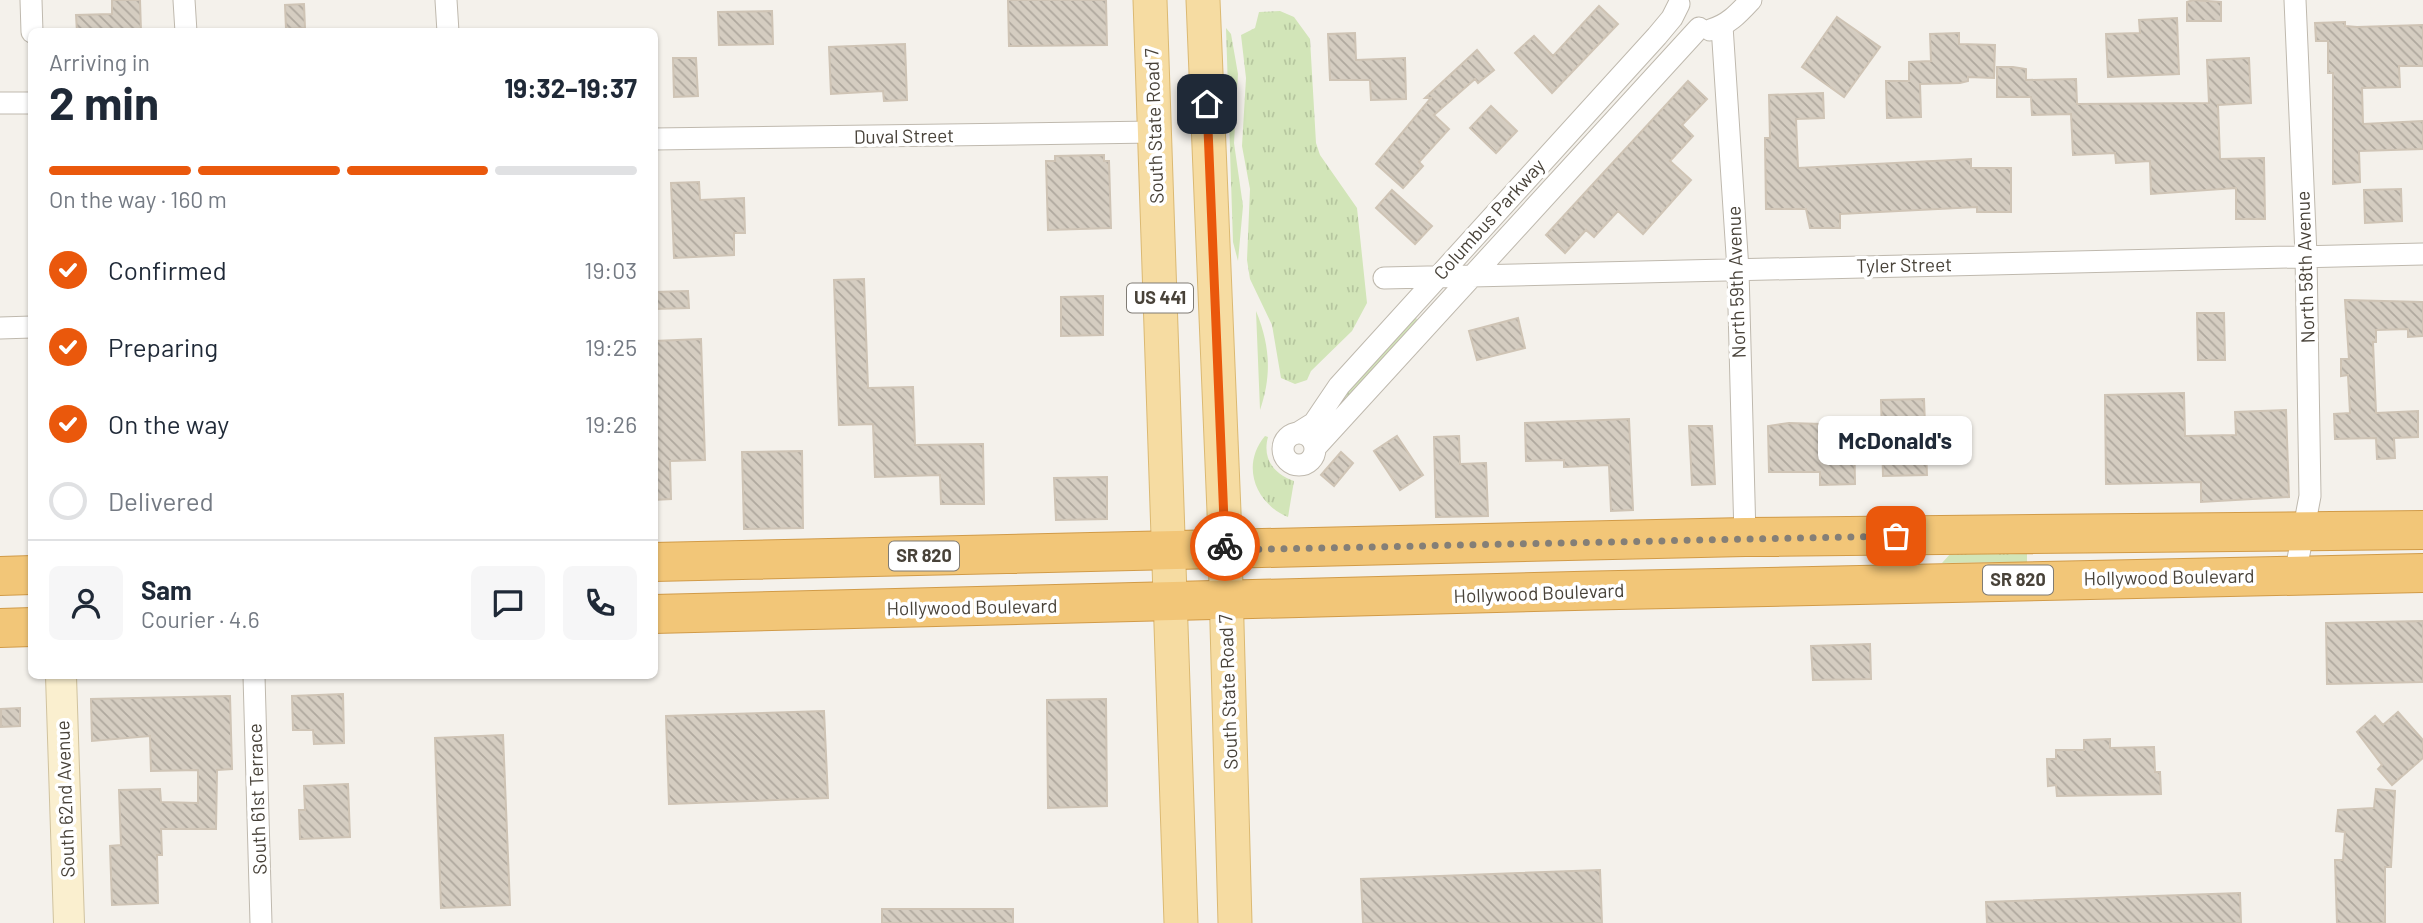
<!DOCTYPE html>
<meta charset="utf-8">
<style>
:root{--surface:#fff;--page:#f6f6f7;--text:#1f2937;--muted:#747a83;--line:#e0e1e3;--accent:#ea580c}
body{margin:0;font-family:Barlow,sans-serif;background:var(--page);color:var(--text);height:100vh;display:flex;flex-direction:column;font-size:26px;white-space:nowrap}
*{box-sizing:border-box;margin:0}
p{font-size:23px;color:var(--muted)}
.icon{flex:none;width:38px;height:38px;fill:none;stroke:currentColor;stroke-width:2;stroke-linecap:round;stroke-linejoin:round}
.map{position:relative;flex:1;overflow:hidden}
.details{position:absolute;left:28px;top:28px;width:630px;height:651px;display:flex;flex-direction:column;background:var(--surface);border-radius:10px;box-shadow:0 2px 5px #0004}
.details>*{flex:none}
.pin{position:absolute;display:grid;place-items:center;width:60px;height:60px;color:#fff;margin:-30px;border-radius:14px;box-shadow:0 4px 10px #0006}
.courier{position:absolute;display:grid;place-items:center;width:70px;height:70px;margin:-35px;border:5px solid #ea580c;border-radius:50%;background:#fff;color:#222;box-shadow:0 2px 9px #0007}
.bubble{position:absolute;height:49px;border-radius:10px;background:var(--surface);box-shadow:0 2px 5px #0004;font-size:23px;font-weight:700;line-height:49px;text-align:center}
.summary em{font-style:normal;font-weight:700}
.summary div{display:flex;flex-direction:column-reverse}
.summary{display:flex;align-items:center;justify-content:space-between;height:119px;padding:0 21px}
h1{font-size:46px;font-weight:700;line-height:52px}
.bar{display:grid;grid-template-columns:repeat(4,1fr);gap:10px 7px;align-content:center;height:84px;padding:0 21px}
.bar i{height:9px;border-radius:5px;background:var(--line)}
.bar .selected{background:var(--accent)}
.bar p{grid-column:span 4}
.line{display:flex;align-items:center;gap:18px;padding:0 21px;border-top:2px solid var(--line)}
.line div{flex:1}
.round{display:grid;place-items:center;flex:none;width:74px;height:74px;border-radius:10px;background:var(--page)}
ol{padding:0 21px;list-style:none}
li{display:flex;align-items:center;gap:21px;height:77px}
li p{margin-inline-start:auto}
li .icon{padding:7px;border-radius:50%;background:var(--accent);color:#fff;stroke-width:4}
li:last-child{color:var(--muted)}
li i{width:38px;height:38px;border:4px solid var(--line);border-radius:50%}
.map>svg:first-child{display:block}
.grass{fill:url(#grass-tufts)}
.building{fill:url(#building-back-hatch);stroke:#cfc4b5;stroke-width:2}
.lines{fill:none;stroke-linecap:round;stroke-linejoin:round}
.street-casing{stroke:#bfb9ae;stroke-width:23}
.secondary-casing{stroke:#d0c29e;stroke-width:32}
.primary-casing{stroke:#dbb972;stroke-width:35}
.highway-casing{stroke:#d19b48;stroke-width:40}
.street{stroke:#fff;stroke-width:21}
.secondary{stroke:#faefcf;stroke-width:30}
.primary{stroke:#f6dca2;stroke-width:33}
.highway{stroke:#f2c678;stroke-width:38}
.done{stroke:#847f77;stroke-width:7;stroke-dasharray:0 12.6}
.route{stroke:#ea580c;stroke-width:9}
.labels{text-anchor:middle;stroke-width:7;stroke-linejoin:round;paint-order:stroke}
.shield{fill:#fff;stroke:#7f7b74;stroke-width:2}
.shield-label{font-size:18px;font-weight:bold;fill:#484239}
.street-label{font-size:19px;fill:#484239;stroke:#fff}
</style>
<div class="map">
<svg width="2423" height="923" viewBox="0 0 2423 923">
<defs>
<pattern id="grass-tufts" width="24" height="20" patternUnits="userSpaceOnUse" patternTransform="scale(1.75)"><rect width="24" height="20" fill="#d2e5b8"/><path d="M3 7l-1-3M5 7V3M7 7l1-3M15 17l-1-3M17 17v-4M19 17l1-3" fill="none" stroke="#b6c69f"/></pattern>
<pattern id="building-back-hatch" width="6" height="6" patternUnits="userSpaceOnUse" patternTransform="scale(1.75)"><rect width="6" height="6" fill="#d5cdc1"/><path d="M-1 5l2 2M0 0l6 6M5-1l2 2" fill="none" stroke="#afa89e"/></pattern>
</defs>
<rect width="100%" height="100%" fill="#f4f1eb"/>
<path class="grass" d="M 1280,11 L 1294,17 L 1310,39 L 1316,143 L 1320,155 L 1357,208 L 1367,303 L 1352,331 L 1311,371 L 1307,380 L 1295,384 L 1281,378 L 1272,325 L 1250,279 L 1247,260 L 1250,189 L 1242,146 L 1246,78 L 1241,35 L 1255,28 L 1259,12 Z
M 1226,28 L 1231,34 L 1238,74 L 1234,143 L 1243,206 L 1238,261 L 1233,242 Z
M 1256,311 C 1270,345 1272,375 1260,410 Z
M 1415,315 L 1417,320 L 1345,400 L 1339,400 Z
M 1265,436 L 1268,437 C 1262,459 1274,474 1294,481 L 1288,517 C 1256,504 1240,466 1265,436 Z
M 2027,552 L 2027,562 L 1942,563 L 1951,553 Z"/>
<path class="building" d="M 112,0 L 140,0 L 141,32 L 77,32 L 76,15 L 112,14 Z
M 1008,0 L 1106,0 L 1107,45 L 1009,46 Z
M 2193,0 L 2221,2 L 2221,21 L 2187,21 L 2187,2 Z
M 304,4 L 305,28 L 286,29 L 285,5 Z
M 1599,6 L 1618,24 L 1552,93 L 1515,53 L 1534,36 L 1553,56 Z
M 772,11 L 773,44 L 719,45 L 718,12 Z
M 1837,17 L 1880,47 L 1844,97 L 1802,67 Z
M 2177,18 L 2179,74 L 2108,77 L 2106,34 L 2140,33 L 2139,20 Z
M 2345,22 L 2345,26 L 2357,27 L 2423,25 L 2423,66 L 2399,66 L 2400,87 L 2362,88 L 2363,124 L 2423,121 L 2423,149 L 2359,151 L 2360,182 L 2333,184 L 2333,73 L 2328,73 L 2328,41 L 2316,41 L 2315,23 Z
M 1355,33 L 1356,60 L 1405,58 L 1406,99 L 1371,100 L 1370,80 L 1330,80 L 1328,34 Z
M 1959,33 L 1959,44 L 1995,45 L 1994,78 L 1968,77 L 1968,81 L 1960,83 L 1920,84 L 1921,117 L 1887,118 L 1886,81 L 1909,81 L 1909,62 L 1931,61 L 1930,34 Z
M 905,44 L 907,100 L 884,101 L 883,91 L 831,94 L 829,47 Z
M 1477,50 L 1494,70 L 1478,83 L 1475,79 L 1434,115 L 1449,129 L 1419,162 L 1423,166 L 1403,188 L 1376,164 L 1431,98 L 1425,98 Z
M 673,58 L 696,58 L 698,96 L 674,97 Z
M 2249,58 L 2251,103 L 2218,105 L 2220,159 L 2264,158 L 2265,219 L 2236,219 L 2236,188 L 2151,194 L 2150,161 L 2116,163 L 2115,153 L 2073,155 L 2071,114 L 2032,115 L 2031,97 L 1997,97 L 1997,67 L 2013,67 L 2026,69 L 2026,80 L 2076,79 L 2077,104 L 2209,103 L 2207,60 Z
M 1688,81 L 1707,99 L 1682,125 L 1693,136 L 1670,161 L 1691,180 L 1643,234 L 1618,211 L 1594,237 L 1586,230 L 1565,253 L 1546,235 Z
M 1823,93 L 1824,118 L 1796,119 L 1798,168 L 1971,159 L 1971,168 L 2011,168 L 2011,212 L 1977,212 L 1977,207 L 1840,214 L 1840,228 L 1810,228 L 1806,209 L 1766,209 L 1765,138 L 1770,138 L 1769,95 Z
M 1491,106 L 1517,131 L 1496,153 L 1470,128 Z
M 1104,155 L 1104,161 L 1109,161 L 1111,228 L 1048,230 L 1046,161 L 1055,161 L 1055,156 Z
M 699,182 L 700,200 L 744,198 L 745,233 L 734,233 L 734,255 L 674,258 L 671,183 Z
M 2401,189 L 2402,221 L 2365,223 L 2364,190 Z
M 1392,190 L 1432,226 L 1415,244 L 1376,208 Z
M 864,279 L 868,388 L 913,387 L 915,445 L 983,444 L 984,504 L 941,504 L 940,475 L 875,477 L 873,424 L 839,425 L 834,280 Z
M 688,291 L 689,308 L 654,309 L 654,292 Z
M 1103,296 L 1103,335 L 1061,336 L 1061,297 Z
M 2345,300 L 2423,302 L 2423,336 L 2408,337 L 2408,329 L 2376,330 L 2376,342 L 2373,342 L 2376,413 L 2418,411 L 2418,437 L 2394,438 L 2395,458 L 2377,459 L 2376,438 L 2335,439 L 2334,414 L 2350,413 L 2348,375 L 2341,376 L 2341,359 L 2349,359 Z
M 2197,313 L 2224,313 L 2225,360 L 2198,360 Z
M 1518,318 L 1525,348 L 1477,360 L 1469,331 Z
M 701,339 L 705,460 L 670,461 L 671,499 L 654,500 L 654,341 Z
M 2184,393 L 2185,436 L 2236,435 L 2235,412 L 2286,410 L 2289,497 L 2201,502 L 2201,482 L 2106,484 L 2105,395 Z
M 1924,399 L 1927,475 L 1883,476 L 1881,400 Z
M 1629,419 L 1633,510 L 1611,511 L 1609,465 L 1564,467 L 1564,460 L 1526,461 L 1525,423 Z
M 1789,423 L 1822,424 L 1823,429 L 1854,428 L 1855,484 L 1820,485 L 1820,472 L 1769,472 L 1768,426 Z
M 1689,426 L 1712,426 L 1715,484 L 1692,485 Z
M 1397,436 L 1423,475 L 1400,490 L 1374,451 Z
M 1459,436 L 1460,464 L 1486,463 L 1488,516 L 1436,517 L 1434,437 Z
M 802,451 L 803,528 L 744,529 L 742,452 Z
M 1341,452 L 1353,463 L 1334,486 L 1321,475 Z
M 1107,477 L 1107,519 L 1056,520 L 1054,478 Z
M 2423,621 L 2423,682 L 2327,684 L 2326,623 Z
M 1870,644 L 1871,679 L 1813,680 L 1811,646 Z
M 343,694 L 344,743 L 314,744 L 313,730 L 293,730 L 292,696 Z
M 230,696 L 232,769 L 217,770 L 216,829 L 161,829 L 162,855 L 157,855 L 158,903 L 112,905 L 110,846 L 121,845 L 119,790 L 160,789 L 161,802 L 198,803 L 198,770 L 151,771 L 150,736 L 92,741 L 91,699 Z
M 1106,699 L 1107,806 L 1048,808 L 1047,700 Z
M 20,708 L 20,726 L 1,727 L 1,709 Z
M 824,711 L 828,798 L 669,804 L 666,716 Z
M 2398,712 L 2423,740 L 2423,758 L 2392,785 L 2378,769 L 2382,765 L 2357,732 L 2375,716 L 2383,725 Z
M 503,735 L 510,905 L 441,908 L 435,738 Z
M 2110,739 L 2110,748 L 2154,747 L 2155,772 L 2160,772 L 2161,794 L 2057,796 L 2056,785 L 2048,786 L 2047,759 L 2056,759 L 2056,750 L 2084,750 L 2084,740 Z
M 348,784 L 350,837 L 300,839 L 299,810 L 305,810 L 304,786 Z
M 2376,789 L 2395,791 L 2391,867 L 2385,867 L 2385,923 L 2337,923 L 2335,860 L 2343,860 L 2345,832 L 2336,831 L 2338,810 L 2374,808 Z
M 1600,870 L 1602,923 L 1363,923 L 1361,879 Z
M 2240,893 L 2241,923 L 1987,923 L 1986,902 Z
M 882,909 L 1013,909 L 1013,923 L 882,923 Z"/>
<g class="lines">
<defs>
<path id="street" d="M 31,0 L 32,32
M 184,0 L 186,32
M 446,0 L 448,32
M 1722,26 L 1738,270 L 1745,537
M 1710,30 C 1728,25 1738,14 1751,0
M 0,103 L 32,103
M 654,139 L 1154,132
M 1384,278 L 2423,254
M 0,328 L 32,327
M 1298,433 L 1314,423 L 1339,386 L 1657,36 L 1672,18 L 1679,4
M1283 449a16 16 0 1 1 32 0a16 16 0 1 1-32 0Z
M 1315,448 L 1699,28
M 2295,575 L 2310,496 L 2306,255 L 2295,0
M 254,676 L 261,923"/>
<path id="secondary" d="M 61,676 L 69,923"/>
<path id="primary" d="M 1150,0 L 1181,923
M 1203,0 L 1224,512 L 1235,923"/>
<path id="highway" d="M 654,562 L 1745,537 L 2423,530
M 0,576 L 32,575
M 654,614 C 1244,601 1833,582 2423,573
M 0,628 L 32,627"/>
</defs>
<use href="#street" class="street-casing"/>
<use href="#secondary" class="secondary-casing"/>
<use href="#primary" class="primary-casing"/>
<use href="#highway" class="highway-casing"/>
<use href="#street" class="street"/>
<use href="#secondary" class="secondary"/>
<use href="#primary" class="primary"/>
<use href="#highway" class="highway"/>
</g>
<g class="lines">
<path class="done" d="M 1225,546 L 1225,550 L 1896,536"/>
<path class="route" d="M 1207,104 L 1225,546"/>
</g>
<g class="labels">
<g class="shield">
<rect x="1127" y="283.5" width="66" height="29" rx="5"/>
<rect x="889" y="541.5" width="70" height="29" rx="5"/>
<rect x="1983" y="565.5" width="70" height="29" rx="5"/>
</g>
<g class="shield-label">
<text x="1160" y="304">US 441</text>
<text x="924" y="562">SR 820</text>
<text x="2018" y="586">SR 820</text>
</g>
<g class="street-label">
<text transform="translate(1154 126) rotate(-92)" y="7">South State Road 7</text>
<text transform="translate(904 136) rotate(-1)" y="7">Duval Street</text>
<text transform="translate(1489 219) rotate(-48)" y="7">Columbus Parkway</text>
<text transform="translate(1904 265) rotate(-1)" y="7">Tyler Street</text>
<text transform="translate(2305 267) rotate(-92)" y="7">North 58th Avenue</text>
<text transform="translate(1736 282) rotate(-92)" y="7">North 59th Avenue</text>
<text transform="translate(2169 577) rotate(-1)" y="7">Hollywood Boulevard</text>
<text transform="translate(1539 593) rotate(-2)" y="7">Hollywood Boulevard</text>
<text transform="translate(972 607) rotate(-1)" y="7">Hollywood Boulevard</text>
<text transform="translate(1228 692) rotate(-92)" y="7">South State Road 7</text>
<text transform="translate(65 799) rotate(-92)" y="7">South 62nd Avenue</text>
<text transform="translate(257 799) rotate(-92)" y="7">South 61st Terrace</text>
</g>
</g>
</svg>
<div class="pin" style="left:1896px;top:536px;background:#ea580c"><svg class="icon" aria-label="bag" viewBox="0 0 24 24"><path d="M5 8h14l-1 12H6zM9 8a3 3 0 0 1 6 0"/></svg></div>
<div class="pin" style="left:1207px;top:104px;background:#1f2937"><svg class="icon" aria-label="home" viewBox="0 0 24 24"><path d="M3 11l9-7 9 7M6 9v11h12V9"/></svg></div>
<div class="courier" style="left:1225px;top:546px"><svg class="icon" aria-label="bike" viewBox="0 0 24 24"><circle cx="6" cy="16" r="4"/><circle cx="18" cy="16" r="4"/><path d="M6 16l4-8h5l3 8M10 8l3 8H6M13 5h3"/></svg></div>
<div class="bubble" style="left:1818px;top:416px;width:154px">McDonald's</div>
<section class="details">
<div class="summary"><div><h1>2 min</h1><p>Arriving in</p></div><em>19:32–19:37</em></div>
<div class="bar"><i class="selected"></i><i class="selected"></i><i class="selected"></i><i></i><p>On the way · 160 m</p></div>
<ol>
<li><svg class="icon" aria-label="check" viewBox="0 0 24 24"><path d="M5 12l5 5 9-10"/></svg>Confirmed<p>19:03</p></li>
<li><svg class="icon" aria-label="check" viewBox="0 0 24 24"><path d="M5 12l5 5 9-10"/></svg>Preparing<p>19:25</p></li>
<li><svg class="icon" aria-label="check" viewBox="0 0 24 24"><path d="M5 12l5 5 9-10"/></svg>On the way<p>19:26</p></li>
<li><i></i>Delivered</li>
</ol>
<div class="line" style="height:126px"><a class="round"><svg class="icon" aria-label="person" viewBox="0 0 24 24"><circle cx="12" cy="8" r="4"/><path d="M4 21q1-7 8-7t8 7"/></svg></a><div><b>Sam</b><p>Courier · 4.6</p></div><a class="round"><svg class="icon" aria-label="chat" viewBox="0 0 24 24"><path d="M4 5h16v11H9l-5 4z"/></svg></a><a class="round"><svg class="icon" aria-label="phone" viewBox="0 0 24 24"><path d="M5 4h4l2 5-3 2q2 4 5 5l2-3 5 2v4C11 20 4 13 5 4z"/></svg></a></div>
</section>
</div>
